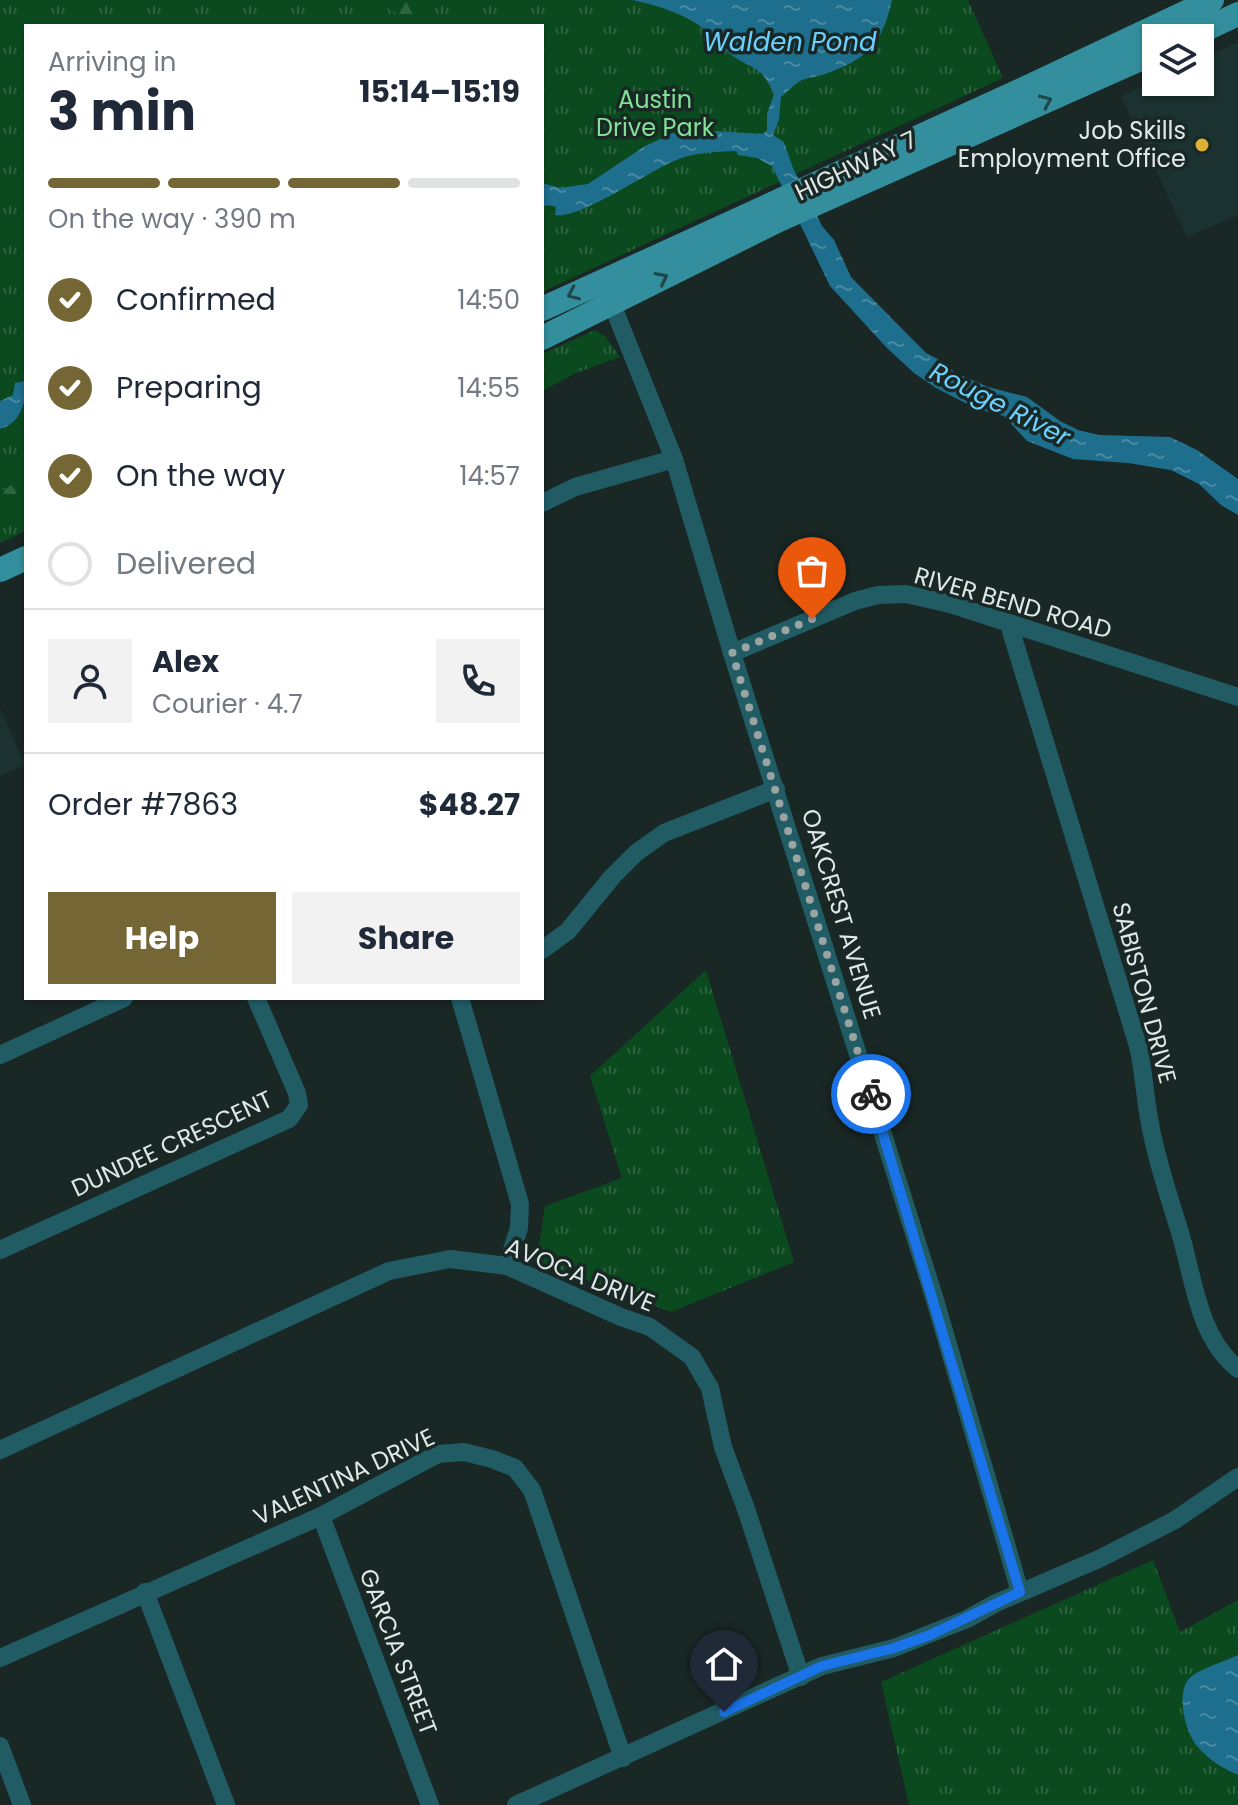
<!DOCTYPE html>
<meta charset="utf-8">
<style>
:root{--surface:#fff;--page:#f2f2f3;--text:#1f2937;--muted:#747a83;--line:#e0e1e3;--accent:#746635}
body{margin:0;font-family:Poppins,sans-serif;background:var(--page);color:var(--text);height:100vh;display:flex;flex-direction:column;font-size:30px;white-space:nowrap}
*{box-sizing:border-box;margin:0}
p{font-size:26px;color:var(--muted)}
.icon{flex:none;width:44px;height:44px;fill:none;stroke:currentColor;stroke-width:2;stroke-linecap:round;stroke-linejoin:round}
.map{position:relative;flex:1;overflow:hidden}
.details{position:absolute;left:24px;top:24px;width:520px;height:976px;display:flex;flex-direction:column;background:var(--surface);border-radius:0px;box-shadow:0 2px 6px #0004}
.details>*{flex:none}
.fabs{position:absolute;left:1142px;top:24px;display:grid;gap:16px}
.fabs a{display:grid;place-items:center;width:72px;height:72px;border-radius:0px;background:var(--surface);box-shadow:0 2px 6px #0004;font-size:40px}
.pin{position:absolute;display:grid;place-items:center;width:68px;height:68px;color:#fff;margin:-82px -34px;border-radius:50% 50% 50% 0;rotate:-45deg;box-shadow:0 0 8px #0007}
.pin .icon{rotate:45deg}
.courier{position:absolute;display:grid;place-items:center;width:80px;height:80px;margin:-40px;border:6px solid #1a73e8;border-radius:50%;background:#fff;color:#222;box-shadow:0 2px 10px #0007}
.overview em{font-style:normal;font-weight:700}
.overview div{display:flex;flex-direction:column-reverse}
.overview{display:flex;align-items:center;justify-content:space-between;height:136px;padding:0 24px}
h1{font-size:52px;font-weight:700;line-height:60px}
.bar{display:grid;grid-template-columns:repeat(4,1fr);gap:12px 8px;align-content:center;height:96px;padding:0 24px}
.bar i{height:10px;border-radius:6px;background:var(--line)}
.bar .on{background:var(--accent)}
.bar p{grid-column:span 4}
.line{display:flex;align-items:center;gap:20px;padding:0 24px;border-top:2px solid var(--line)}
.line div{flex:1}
.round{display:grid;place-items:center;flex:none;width:84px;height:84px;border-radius:0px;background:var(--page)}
ol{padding:0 24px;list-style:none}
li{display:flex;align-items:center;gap:24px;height:88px}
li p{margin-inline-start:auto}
li .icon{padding:8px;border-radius:50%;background:var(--accent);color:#fff;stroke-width:4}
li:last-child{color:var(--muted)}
li i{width:44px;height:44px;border:4px solid var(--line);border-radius:50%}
.primary-button{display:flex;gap:16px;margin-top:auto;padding:16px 24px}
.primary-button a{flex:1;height:92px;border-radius:0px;background:var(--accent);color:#fff;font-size:32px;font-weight:700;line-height:92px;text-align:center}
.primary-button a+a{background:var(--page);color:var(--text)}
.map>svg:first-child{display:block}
.built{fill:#1b3230}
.grass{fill:url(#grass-tufts)}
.forest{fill:url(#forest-firs)}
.water{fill:url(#water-ripples)}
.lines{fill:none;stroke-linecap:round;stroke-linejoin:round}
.minor{stroke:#215c65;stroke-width:18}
.primary{stroke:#338f9d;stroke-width:24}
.oneway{stroke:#214649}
.done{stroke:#9aa4a3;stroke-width:8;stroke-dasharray:0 14.4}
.route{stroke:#1a73e8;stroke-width:10}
.poi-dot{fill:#ddb133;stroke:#192725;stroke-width:3}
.labels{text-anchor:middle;stroke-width:7;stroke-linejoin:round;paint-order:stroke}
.park-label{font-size:24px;fill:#82e194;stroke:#192725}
.poi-label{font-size:24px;fill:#dfe8e7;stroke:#192725;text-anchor:end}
.street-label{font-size:24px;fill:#dfe8e7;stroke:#192725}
.water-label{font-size:26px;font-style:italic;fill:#6bd0fd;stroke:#192725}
</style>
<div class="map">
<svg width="1238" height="1805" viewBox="0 0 1238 1805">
<defs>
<pattern id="grass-tufts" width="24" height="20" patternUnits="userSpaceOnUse" patternTransform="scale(2)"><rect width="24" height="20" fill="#0b491e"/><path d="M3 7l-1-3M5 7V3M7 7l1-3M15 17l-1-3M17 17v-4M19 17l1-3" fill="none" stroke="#2e633f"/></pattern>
<pattern id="forest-firs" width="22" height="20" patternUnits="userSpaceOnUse" patternTransform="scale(2)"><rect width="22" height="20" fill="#0b491e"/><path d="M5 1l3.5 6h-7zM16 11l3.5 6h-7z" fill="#2e633f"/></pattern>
<pattern id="water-ripples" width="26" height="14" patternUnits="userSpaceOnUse" patternTransform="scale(2)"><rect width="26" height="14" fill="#1e6e8e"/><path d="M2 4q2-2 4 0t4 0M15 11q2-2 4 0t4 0" fill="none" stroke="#498aa3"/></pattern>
</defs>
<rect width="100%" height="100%" fill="#192725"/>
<path class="built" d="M 1238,42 L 1238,215 L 1187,237 L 1121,96 L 1156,80 L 1156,82 L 1200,82 L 1200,59 Z
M 0,708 L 25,765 L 0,776 Z"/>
<path class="grass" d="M 0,0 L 968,0 L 1003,78 L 542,292 L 542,26 L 26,26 L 26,531 L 0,543 Z
M 595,330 L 605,336 L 620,357 L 576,373 L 542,391 L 542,354 Z
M 706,970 L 794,1262 L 671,1312 L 537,1261 L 545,1206 L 622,1178 L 590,1076 Z
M 1153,1560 L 1180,1632 L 1238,1600 L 1238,1805 L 909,1805 L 881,1682 Z"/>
<path class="forest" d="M 372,0 L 431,0 L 434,20 L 415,23 Z
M 26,475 L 26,497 L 0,510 L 0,493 Z"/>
<path class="water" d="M 632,0 L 892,0 C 882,44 868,59 825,74 C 817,77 808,77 800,81 C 794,85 787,92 781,97 L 779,120 L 773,135 L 784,142 L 793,168 L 822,226 L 834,240 L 851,277 L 926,353 L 947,364 L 954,372 L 988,387 L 1027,397 L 1060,421 L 1078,430 L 1099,435 L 1170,437 L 1197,450 L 1238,479 L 1238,515 L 1221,505 L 1199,484 L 1171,470 L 1128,463 L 1073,459 L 1027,441 L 1004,416 L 977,409 L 936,388 L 914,373 L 887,348 L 830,286 L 772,166 L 757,158 L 738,155 L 736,151 C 715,152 694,152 674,161 C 648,172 578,220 555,215 L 556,207 L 549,205 L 542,207 L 542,183 L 560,188 L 588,184 L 645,146 L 682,129 L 763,134 L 767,130 L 767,114 L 774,94 C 760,63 753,71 730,54 C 718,45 709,32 697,24 C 679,12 653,4 632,0 Z
M 26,381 C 26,401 22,423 0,429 L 0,401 L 13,395 L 15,383 Z
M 1238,1655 L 1238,1775 C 1222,1768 1209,1760 1197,1746 C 1185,1732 1174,1689 1192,1676 C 1204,1667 1224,1662 1238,1655 Z"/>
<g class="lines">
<path class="minor" d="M 612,304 L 674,459 L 732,653 L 935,1300 L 1020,1592
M 542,503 L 575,487 L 674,459
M 1013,624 L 1011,631 L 1138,1046 C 1144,1072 1145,1098 1150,1124 C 1157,1163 1170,1199 1181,1236 C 1194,1281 1199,1338 1238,1369
M 732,653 L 855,601 L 878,595 L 906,594 L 950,604 L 1238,697
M 542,950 L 568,931 L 612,877 L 636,853 L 664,833 L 776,789
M 460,998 L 520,1204 L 519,1228 L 507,1266
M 0,1055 L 124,998
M 0,1250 L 289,1119 L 299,1105 L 297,1093 L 256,998
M 0,1450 L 389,1271 L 450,1259 L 507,1266 L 621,1317 L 650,1327 L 692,1357 L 710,1388 L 723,1447 L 746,1509 L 801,1677
M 321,1516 L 430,1805
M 145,1592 L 226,1805
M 0,1658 L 321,1516 L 438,1454 L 464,1452 L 492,1459 L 515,1468 L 532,1490 L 623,1758
M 0,1746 L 22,1805
M 516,1805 L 822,1666 L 894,1648 L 967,1619 L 996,1603 L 1101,1558 L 1175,1520 L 1238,1477"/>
<path class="primary" d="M 1187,38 L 1238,14
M 542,309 L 1017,92 L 1212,0
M 542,338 L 779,220 L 1156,52
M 0,570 L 26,558"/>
</g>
<defs><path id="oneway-chevron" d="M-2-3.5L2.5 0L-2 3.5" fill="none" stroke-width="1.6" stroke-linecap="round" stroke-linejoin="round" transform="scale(2)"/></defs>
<g class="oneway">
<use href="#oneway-chevron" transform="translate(1046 101) rotate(-24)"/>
<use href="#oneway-chevron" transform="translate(662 278) rotate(-27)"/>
<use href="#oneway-chevron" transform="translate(573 294) rotate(156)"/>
</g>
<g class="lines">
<path class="done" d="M 812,619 L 732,653 L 871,1094"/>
<path class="route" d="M 724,1712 L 822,1666 L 894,1648 L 930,1635 L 1020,1592 L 871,1094"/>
</g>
<circle class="poi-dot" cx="1202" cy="145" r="8"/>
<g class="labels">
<g class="park-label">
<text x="655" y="108">Austin<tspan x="655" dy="28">Drive Park</tspan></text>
</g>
<g class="poi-label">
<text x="1186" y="139">Job Skills<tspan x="1186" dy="28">Employment Office</tspan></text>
</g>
<g class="street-label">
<text transform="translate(856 166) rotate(-25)" y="8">HIGHWAY 7</text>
<text transform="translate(1013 603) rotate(16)" y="8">RIVER BEND ROAD</text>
<text transform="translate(841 914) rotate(73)" y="8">OAKCREST AVENUE</text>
<text transform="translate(1144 993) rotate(75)" y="8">SABISTON DRIVE</text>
<text transform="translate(172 1144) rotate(-25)" y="8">DUNDEE CRESCENT</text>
<text transform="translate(580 1275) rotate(22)" y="8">AVOCA DRIVE</text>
<text transform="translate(344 1477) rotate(-25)" y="8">VALENTINA DRIVE</text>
<text transform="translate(398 1652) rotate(69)" y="8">GARCIA STREET</text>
</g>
<g class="water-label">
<text x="790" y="51">Walden Pond</text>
<text transform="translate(1000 404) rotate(27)" y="9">Rouge River</text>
</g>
</g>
</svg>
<div class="fabs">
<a><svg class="icon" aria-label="layers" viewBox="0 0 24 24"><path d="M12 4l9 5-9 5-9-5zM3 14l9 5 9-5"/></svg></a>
</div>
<div class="pin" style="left:812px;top:619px;background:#ea580c"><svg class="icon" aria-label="bag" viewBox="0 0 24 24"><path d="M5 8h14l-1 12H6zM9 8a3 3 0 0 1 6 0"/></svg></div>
<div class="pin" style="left:724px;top:1712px;background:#1f2937"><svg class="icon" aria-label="home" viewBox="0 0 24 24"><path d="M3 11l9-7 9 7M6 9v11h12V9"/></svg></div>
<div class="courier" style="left:871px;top:1094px"><svg class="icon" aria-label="bike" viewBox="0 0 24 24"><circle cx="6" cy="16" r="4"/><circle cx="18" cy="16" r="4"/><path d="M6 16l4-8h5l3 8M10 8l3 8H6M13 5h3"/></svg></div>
<section class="details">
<div class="overview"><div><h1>3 min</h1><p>Arriving in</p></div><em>15:14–15:19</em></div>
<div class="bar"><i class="on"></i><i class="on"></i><i class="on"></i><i></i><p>On the way · 390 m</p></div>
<ol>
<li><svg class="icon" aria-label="check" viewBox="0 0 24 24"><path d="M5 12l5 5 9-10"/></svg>Confirmed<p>14:50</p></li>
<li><svg class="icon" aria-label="check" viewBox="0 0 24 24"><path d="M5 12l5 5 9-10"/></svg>Preparing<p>14:55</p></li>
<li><svg class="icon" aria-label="check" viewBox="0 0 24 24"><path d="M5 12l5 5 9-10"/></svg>On the way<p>14:57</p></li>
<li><i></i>Delivered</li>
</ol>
<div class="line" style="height:144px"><a class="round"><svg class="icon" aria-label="person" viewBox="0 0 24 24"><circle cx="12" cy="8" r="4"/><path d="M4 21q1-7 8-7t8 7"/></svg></a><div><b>Alex</b><p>Courier · 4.7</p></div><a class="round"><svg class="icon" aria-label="phone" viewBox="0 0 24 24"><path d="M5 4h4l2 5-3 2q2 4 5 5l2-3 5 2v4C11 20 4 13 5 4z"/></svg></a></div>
<div class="line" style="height:104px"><div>Order #7863</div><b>$48.27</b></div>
<div class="primary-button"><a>Help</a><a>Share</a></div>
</section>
</div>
